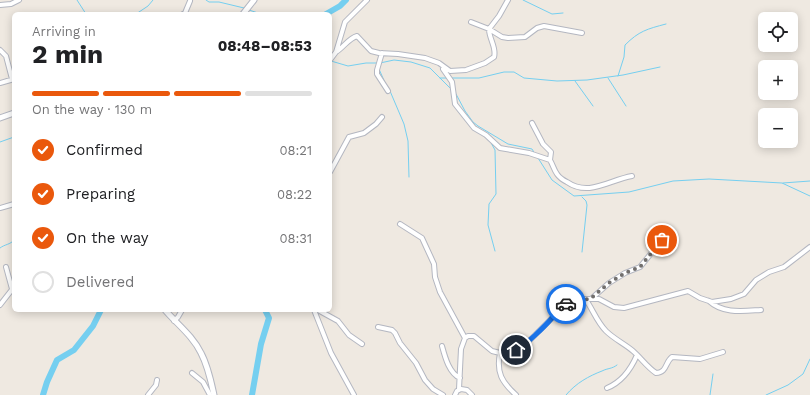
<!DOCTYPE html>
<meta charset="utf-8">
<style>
:root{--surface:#fff;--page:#f2f2f2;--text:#202124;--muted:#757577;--line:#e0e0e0;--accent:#ea580c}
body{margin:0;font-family:"Work Sans",sans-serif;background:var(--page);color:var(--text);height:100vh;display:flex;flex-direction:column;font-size:15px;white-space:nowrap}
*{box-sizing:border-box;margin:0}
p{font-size:13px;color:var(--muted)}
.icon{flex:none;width:22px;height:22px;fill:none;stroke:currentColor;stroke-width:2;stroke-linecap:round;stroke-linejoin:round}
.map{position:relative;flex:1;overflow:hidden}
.sheet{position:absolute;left:12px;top:12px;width:320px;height:300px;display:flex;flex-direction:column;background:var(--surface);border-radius:6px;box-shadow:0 2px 10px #0003}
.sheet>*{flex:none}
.tools{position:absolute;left:758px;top:12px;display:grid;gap:8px}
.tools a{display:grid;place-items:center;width:40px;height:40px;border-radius:6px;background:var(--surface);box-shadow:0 2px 10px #0003;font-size:20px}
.pin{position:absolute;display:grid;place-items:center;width:34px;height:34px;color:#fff;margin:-17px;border:2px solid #fff;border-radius:50%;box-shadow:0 1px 4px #0007}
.courier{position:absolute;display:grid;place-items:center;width:40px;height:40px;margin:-20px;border:3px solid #1a73e8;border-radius:50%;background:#fff;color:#222;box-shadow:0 1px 5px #0007}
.head em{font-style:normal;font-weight:700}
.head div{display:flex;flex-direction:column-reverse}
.head{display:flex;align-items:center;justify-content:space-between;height:68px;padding:0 20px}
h1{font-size:26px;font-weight:700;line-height:30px}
.bar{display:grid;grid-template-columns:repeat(4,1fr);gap:6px 4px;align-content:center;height:48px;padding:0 20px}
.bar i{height:5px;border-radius:3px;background:var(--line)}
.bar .active{background:var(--accent)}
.bar p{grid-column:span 4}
ol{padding:0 20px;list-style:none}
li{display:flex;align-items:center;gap:12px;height:44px}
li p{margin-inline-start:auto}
li .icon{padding:4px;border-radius:50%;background:var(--accent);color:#fff;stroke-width:4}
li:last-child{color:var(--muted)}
li i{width:22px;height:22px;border:2px solid var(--line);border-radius:50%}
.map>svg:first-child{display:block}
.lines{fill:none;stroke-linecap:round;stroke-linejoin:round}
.stream{stroke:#75cff0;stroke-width:1}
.river{stroke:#75cff0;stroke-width:6}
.minor-casing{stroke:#b4b7c1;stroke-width:6}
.tertiary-casing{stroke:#b4b7c1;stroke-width:7}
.minor{stroke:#fff;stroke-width:4}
.tertiary{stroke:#fff;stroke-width:5}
.done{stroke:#726f6d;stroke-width:4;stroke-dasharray:0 7.2}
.route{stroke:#1a73e8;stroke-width:5}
</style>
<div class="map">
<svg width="810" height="395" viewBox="0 0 810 395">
<rect width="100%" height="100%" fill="#efe9e1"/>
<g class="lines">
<path class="stream" d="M 77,0 L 86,14
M 206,0 L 209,2 L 219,2 L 244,8
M 523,0 L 552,14 L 563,13
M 249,10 L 261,14
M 136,14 L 148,6 L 153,0
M 331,61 L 348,66 L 366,63 L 377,63
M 380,63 L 394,60 L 411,62 L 430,68 L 451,89
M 379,69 L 386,85
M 618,76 L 624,57 L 625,45 C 639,31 647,29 666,24
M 440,78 L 447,78
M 450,78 L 479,78 L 504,72 L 514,72 L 524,78 L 557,81 L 587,80 L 623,75 L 660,67
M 608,78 L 626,106
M 575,81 L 593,106
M 390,91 L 404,124 L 408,141 L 409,177
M 456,94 L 465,111 L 473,122 L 478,126 L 508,144 L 532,149 L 535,154
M 490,141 L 495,150 L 496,194 L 489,204 L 488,225 L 495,251
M 0,142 L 14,137
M 538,158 L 552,180 L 574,196 L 629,192 L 673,181 L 709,179 L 782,183 L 810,196
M 783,183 L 810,181
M 582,197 L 586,201 L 587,205 L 582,252
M 0,248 C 5,244 10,245 14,240
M 566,395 C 576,383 589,376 602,371 C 608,368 612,369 617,365
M 710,395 L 713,374
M 766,395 L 788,385 L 803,374 L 810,359"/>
<path class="river" d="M 326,14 L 340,6 L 346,0
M 43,395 L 47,382 L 57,360 L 74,350 L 93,326 L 101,310
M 252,395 L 261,344 L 269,318 L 265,310"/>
<defs>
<path id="minor" d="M 367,0 L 345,22 L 336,52 C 343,48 349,38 357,36 L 371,51 L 379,53 L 398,54 L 425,58 L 439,63 L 450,71 L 466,70 L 485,63 L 494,57 C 497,48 489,39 489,29 L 499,16 L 508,0
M 0,5 L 11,4 L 19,0
M 183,14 L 185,13 L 190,1
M 471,22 L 489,29 L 502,37 L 508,38 L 525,37 L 537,28 L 544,26 L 582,33
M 0,50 L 6,56 L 12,79
M 382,53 L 377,70 L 377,74 L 388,91
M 330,60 L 336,52
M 443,69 L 452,82 L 455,104 L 474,128 L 486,135 L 500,148 L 529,153 L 550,160 C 553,165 554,170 557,174 C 559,177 563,180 567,182 C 589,197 609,180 632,176
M 0,83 L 14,79
M 532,123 L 543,144 L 551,152 L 550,160
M 330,172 L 349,137 L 364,133 L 376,124 L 382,117
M 0,208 L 14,204
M 400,224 L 422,238 L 434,264 L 435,277 L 440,292 L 465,338
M 6,267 L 12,289
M 591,299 L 609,283 L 625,273 L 640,267 L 662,240
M 586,300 C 593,310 597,322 606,331 C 614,339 625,344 633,351 C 641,358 647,367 656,373 C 667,373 665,362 672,357 L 700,359 L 723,352
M 709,301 C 723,314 743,311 761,310
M 0,305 L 14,287
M 314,310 L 331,353 L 354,395
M 318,310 L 338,321 L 349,335 L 362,344
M 174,321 L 178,317 L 182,310
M 378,327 L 392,330 L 395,333 L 400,343 L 416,363 L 425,380 L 433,389 L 443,395
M 442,346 C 445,357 449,373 460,378
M 192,373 L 203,382 L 210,395
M 607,388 C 622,382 631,369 637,355
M 459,389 L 461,349 L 465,338 L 468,336 L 474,336 L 492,351 L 500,353
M 148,395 L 156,385 L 157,380
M 455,395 L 457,391 L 461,389 L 467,390 L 472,395
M 516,395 C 502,382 496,373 500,353 L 516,350 L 523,347 L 551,319 L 562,307 L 572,301 L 579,299 L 599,299 L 614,307 L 624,308 L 688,291 L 700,298 L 712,302 L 731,299 L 744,294 L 756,280 L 769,272 L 784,267 L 810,247"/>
<path id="tertiary" d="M 243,14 L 254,0
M 0,118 L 14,113
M 165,310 C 177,324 193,336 201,353 C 208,366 211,381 214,395"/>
</defs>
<use href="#minor" class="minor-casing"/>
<use href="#tertiary" class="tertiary-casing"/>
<use href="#minor" class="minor"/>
<use href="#tertiary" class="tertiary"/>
</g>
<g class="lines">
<path class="done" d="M 566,304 L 576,300 L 590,299 L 609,283 L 625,273 L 640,267 L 662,240"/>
<path class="route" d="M 516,350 C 524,347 546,325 552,318 C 557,312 560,307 566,304"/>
</g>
</svg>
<div class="tools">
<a><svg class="icon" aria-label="locate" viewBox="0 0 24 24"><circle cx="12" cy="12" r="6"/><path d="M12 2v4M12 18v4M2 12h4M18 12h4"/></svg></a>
<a>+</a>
<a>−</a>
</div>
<div class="pin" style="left:662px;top:240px;background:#ea580c"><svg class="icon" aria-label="bag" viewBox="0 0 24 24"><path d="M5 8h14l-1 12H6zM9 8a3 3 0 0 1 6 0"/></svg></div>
<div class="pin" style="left:516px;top:350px;background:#1f2937"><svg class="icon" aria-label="home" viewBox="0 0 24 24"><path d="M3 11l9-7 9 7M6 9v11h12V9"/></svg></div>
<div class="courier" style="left:566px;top:304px"><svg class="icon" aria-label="car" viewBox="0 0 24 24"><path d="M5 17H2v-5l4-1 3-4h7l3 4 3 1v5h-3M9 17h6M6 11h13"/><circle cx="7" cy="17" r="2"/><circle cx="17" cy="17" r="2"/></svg></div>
<section class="sheet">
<div class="head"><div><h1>2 min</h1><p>Arriving in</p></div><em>08:48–08:53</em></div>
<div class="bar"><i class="active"></i><i class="active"></i><i class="active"></i><i></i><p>On the way · 130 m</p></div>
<ol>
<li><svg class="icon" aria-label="check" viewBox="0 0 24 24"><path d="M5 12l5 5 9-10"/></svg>Confirmed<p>08:21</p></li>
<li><svg class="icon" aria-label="check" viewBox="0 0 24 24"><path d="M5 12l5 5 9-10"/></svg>Preparing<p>08:22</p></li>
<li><svg class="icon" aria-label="check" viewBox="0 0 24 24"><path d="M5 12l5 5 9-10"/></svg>On the way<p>08:31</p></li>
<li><i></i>Delivered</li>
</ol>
</section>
</div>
